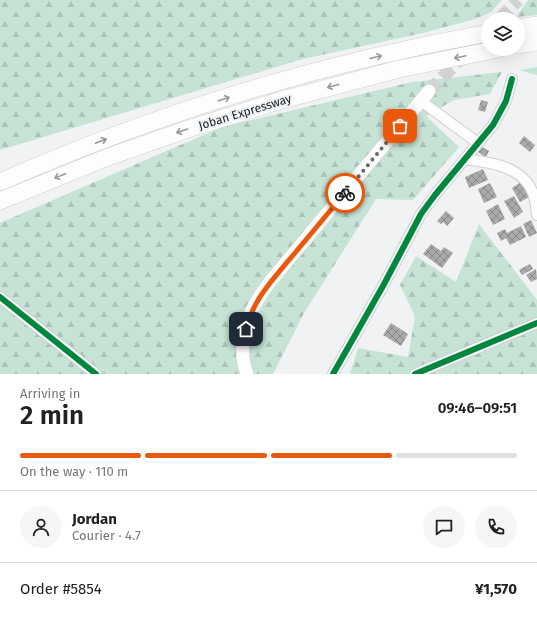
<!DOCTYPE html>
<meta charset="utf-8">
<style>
:root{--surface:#fff;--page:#f6f6f6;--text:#222;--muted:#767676;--line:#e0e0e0;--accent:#ea580c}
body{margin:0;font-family:"Fira Sans",sans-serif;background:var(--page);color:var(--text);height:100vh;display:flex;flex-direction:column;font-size:15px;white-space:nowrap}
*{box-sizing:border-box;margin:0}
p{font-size:13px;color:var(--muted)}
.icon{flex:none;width:22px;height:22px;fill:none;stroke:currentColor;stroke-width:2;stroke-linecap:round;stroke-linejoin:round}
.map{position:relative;height:374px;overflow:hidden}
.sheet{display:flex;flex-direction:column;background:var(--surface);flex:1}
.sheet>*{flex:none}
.buttons{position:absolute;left:481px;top:12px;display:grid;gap:8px}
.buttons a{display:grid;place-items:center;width:44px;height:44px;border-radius:50%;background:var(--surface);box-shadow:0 4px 16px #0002;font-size:20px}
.pin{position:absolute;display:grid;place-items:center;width:34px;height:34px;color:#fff;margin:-17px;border-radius:8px;box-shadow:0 2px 6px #0006}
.courier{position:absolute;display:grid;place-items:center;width:40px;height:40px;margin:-20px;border:3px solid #ea580c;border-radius:50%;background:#fff;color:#222;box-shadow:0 1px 5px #0007}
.headline em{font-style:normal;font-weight:600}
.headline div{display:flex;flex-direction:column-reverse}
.headline{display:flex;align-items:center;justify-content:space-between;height:68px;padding:0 20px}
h1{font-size:26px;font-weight:600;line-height:30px}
.bar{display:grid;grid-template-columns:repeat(4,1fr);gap:6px 4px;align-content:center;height:48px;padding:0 20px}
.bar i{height:5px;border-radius:3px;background:var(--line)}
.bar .active{background:var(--accent)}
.bar p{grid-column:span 4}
.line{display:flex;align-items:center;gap:10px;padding:0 20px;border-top:1px solid var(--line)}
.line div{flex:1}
.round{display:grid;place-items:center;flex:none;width:42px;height:42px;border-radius:21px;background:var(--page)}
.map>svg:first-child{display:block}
.forest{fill:url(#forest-firs)}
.building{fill:url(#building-cross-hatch)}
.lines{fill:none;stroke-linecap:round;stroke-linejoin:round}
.secondary-tunnel{stroke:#d0d2d4;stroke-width:13;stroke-dasharray:13 6;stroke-linecap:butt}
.street-casing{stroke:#cdcfd0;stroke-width:12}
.secondary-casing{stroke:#cdcfd0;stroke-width:14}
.highway-casing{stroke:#cdcfd0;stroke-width:18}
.street{stroke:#fdfdfd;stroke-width:10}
.secondary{stroke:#fdfdfd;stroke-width:13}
.highway{stroke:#fdfdfd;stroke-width:17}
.cycleway-casing{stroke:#eff2f5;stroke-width:8}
.cycleway{stroke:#00873e;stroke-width:6}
.oneway{stroke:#98999a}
.done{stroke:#67696a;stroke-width:4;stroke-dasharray:0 7.2}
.route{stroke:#ea580c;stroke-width:5}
.labels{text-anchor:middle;stroke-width:4;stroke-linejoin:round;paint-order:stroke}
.street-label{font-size:12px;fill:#1d1f20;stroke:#eff2f5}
</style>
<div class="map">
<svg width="537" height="374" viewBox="0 0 537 374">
<defs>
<pattern id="forest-firs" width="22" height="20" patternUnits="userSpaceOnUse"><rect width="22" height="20" fill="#c6e3d5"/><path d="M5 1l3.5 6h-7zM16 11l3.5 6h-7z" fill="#aac2b7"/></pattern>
<pattern id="building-cross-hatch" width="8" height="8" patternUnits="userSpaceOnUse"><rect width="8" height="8" fill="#aaaaab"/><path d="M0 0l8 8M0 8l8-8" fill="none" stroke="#8a8a8b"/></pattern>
</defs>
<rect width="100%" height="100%" fill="#f0f2f4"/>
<path class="forest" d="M 0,0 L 502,0 L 491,12 L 475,19 L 423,33 L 303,59 L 0,150 Z
M 528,0 L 537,0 L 537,15 L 516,17 Z
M 537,67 L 537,75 L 519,70 Z
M 502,72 L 490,94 L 454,100 L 426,116 L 459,147 L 413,200 L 376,199 L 304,313 L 273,374 L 0,374 L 0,223 L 222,127 L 412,82 Z
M 479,224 L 537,300 L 537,374 L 350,374 L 358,348 L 408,357 L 415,316 L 400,285 L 416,256 L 456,282 Z"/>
<path class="building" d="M 481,100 L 488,102 L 485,112 L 478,110 Z
M 524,136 L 535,145 L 530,152 L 519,143 Z
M 482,147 L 489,151 L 486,157 L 478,152 Z
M 483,169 L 488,180 L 469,188 L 465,177 Z
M 521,182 L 529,197 L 520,202 L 512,188 Z
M 490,183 L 497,197 L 484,203 L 478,189 Z
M 514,196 L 523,212 L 514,218 L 504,201 Z
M 498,204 L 505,219 L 493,225 L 486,211 Z
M 446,211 L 454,218 L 447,226 L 443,222 L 441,224 L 437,221 Z
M 531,220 L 537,233 L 529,237 L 523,224 Z
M 521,226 L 526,237 L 510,245 L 506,238 L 501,241 L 497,233 L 505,229 L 507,233 Z
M 431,244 L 441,251 L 444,247 L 453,253 L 442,268 L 423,254 Z
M 530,264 L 533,269 L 522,275 L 519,270 Z
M 536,269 L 537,279 L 531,282 L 526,275 Z
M 391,323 L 408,334 L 401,346 L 383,335 Z"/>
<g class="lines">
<path class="secondary-tunnel" d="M 500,19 L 518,0
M 429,91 L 487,32"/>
<defs>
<path id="street" d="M 421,101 L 478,143
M 465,159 C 489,162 521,166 532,191 C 536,198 536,207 537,215
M 0,297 L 96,374
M 333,374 L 383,286 L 421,214 L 435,195 L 493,125 L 506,101 L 512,79
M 415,374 L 537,323"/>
<path id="secondary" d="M 247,374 C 238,351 244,322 257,301 C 260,295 265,289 269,283 L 429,91"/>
<path id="highway" d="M 518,28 L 537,25
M 518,45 L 537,42
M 0,182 C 155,114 321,63 488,33
M 0,201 L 108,157 L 191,128 L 282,100 L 399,69 L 498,49"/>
</defs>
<use href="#street" class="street-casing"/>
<use href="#secondary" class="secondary-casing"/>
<use href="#highway" class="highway-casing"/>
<use href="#street" class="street"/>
<use href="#secondary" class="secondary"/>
<use href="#highway" class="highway"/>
<defs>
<path id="cycleway" d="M 0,297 L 96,374
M 333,374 L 383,286 L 421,214 L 435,195 L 493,125 L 506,101 L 512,79
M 415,374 L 537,323"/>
</defs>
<use href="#cycleway" class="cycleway-casing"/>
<use href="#cycleway" class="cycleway"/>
</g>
<defs><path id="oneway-shaft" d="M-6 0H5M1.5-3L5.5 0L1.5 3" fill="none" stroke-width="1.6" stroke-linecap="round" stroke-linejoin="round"/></defs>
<g class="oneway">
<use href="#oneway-shaft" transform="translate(376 57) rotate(-14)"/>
<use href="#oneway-shaft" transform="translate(460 57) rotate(168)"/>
<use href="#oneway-shaft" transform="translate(333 86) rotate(165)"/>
<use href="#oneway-shaft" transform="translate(224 99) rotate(-17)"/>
<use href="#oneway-shaft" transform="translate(182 131) rotate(161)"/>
<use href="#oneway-shaft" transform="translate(101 141) rotate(-21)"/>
<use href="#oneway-shaft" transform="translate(60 176) rotate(158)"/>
</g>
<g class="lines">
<path class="done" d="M 345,193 L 400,126"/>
<path class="route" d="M 246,329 C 253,299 275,277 294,254 C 311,234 328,213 345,193"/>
</g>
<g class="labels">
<g class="street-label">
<text transform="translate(245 112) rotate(-17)" y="4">Joban Expressway</text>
</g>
</g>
</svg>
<div class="buttons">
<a><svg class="icon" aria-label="layers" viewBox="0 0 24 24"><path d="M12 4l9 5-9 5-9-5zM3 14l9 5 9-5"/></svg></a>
</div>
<div class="pin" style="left:400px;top:126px;background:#ea580c"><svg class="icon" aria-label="bag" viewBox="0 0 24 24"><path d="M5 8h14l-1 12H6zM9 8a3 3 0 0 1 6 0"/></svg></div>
<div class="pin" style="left:246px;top:329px;background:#1f2937"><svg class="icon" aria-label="home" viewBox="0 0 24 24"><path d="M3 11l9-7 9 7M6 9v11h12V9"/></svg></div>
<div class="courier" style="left:345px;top:193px"><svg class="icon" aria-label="bike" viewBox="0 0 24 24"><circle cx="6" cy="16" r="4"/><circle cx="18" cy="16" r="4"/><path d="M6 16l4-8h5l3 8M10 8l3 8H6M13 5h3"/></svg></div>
</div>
<section class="sheet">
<div class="headline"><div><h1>2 min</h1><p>Arriving in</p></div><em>09:46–09:51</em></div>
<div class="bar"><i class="active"></i><i class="active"></i><i class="active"></i><i></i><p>On the way · 110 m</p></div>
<div class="line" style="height:72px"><a class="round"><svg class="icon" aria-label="person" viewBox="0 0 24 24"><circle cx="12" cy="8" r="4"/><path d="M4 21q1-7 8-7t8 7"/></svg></a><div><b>Jordan</b><p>Courier · 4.7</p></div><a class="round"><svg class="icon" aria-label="chat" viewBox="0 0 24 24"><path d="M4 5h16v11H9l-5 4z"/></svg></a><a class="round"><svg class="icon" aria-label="phone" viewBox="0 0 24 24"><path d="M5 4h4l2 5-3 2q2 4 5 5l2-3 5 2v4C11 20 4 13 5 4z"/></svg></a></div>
<div class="line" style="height:52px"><div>Order #5854</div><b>¥1,570</b></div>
</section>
